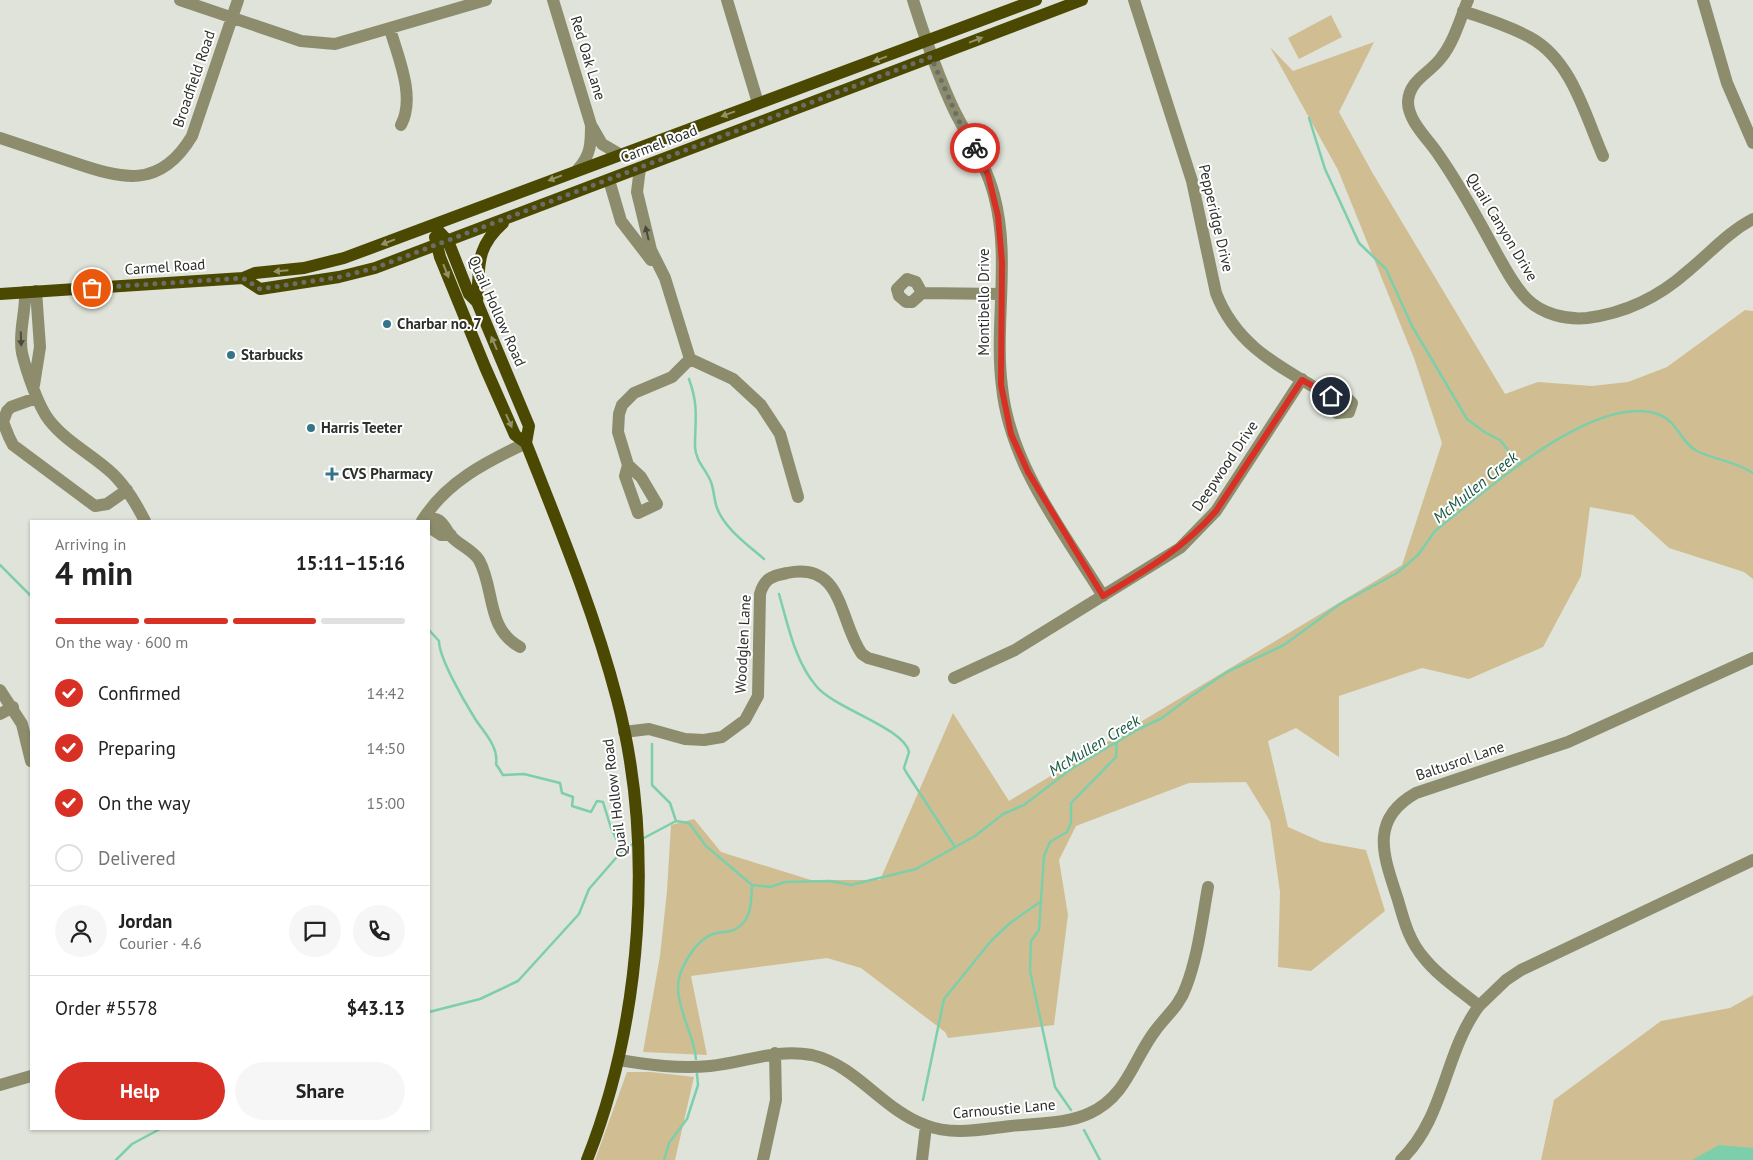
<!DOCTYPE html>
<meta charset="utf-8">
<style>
:root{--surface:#fff;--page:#f6f6f6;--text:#222;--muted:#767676;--line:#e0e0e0;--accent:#d93025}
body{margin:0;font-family:"PT Sans",sans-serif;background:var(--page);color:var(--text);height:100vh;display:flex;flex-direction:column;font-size:19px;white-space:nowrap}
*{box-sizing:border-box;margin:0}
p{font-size:16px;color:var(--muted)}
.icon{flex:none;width:28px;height:28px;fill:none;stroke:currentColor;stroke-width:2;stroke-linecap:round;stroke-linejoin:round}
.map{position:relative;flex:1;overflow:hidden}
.drawer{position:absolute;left:30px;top:520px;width:400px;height:610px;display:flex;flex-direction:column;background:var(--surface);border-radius:0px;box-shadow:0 1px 4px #0004}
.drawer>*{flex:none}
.pin{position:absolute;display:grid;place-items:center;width:42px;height:42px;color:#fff;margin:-21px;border:2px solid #fff;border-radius:50%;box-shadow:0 1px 5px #0007}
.courier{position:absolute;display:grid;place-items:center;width:50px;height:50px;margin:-25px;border:4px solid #d93025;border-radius:50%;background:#fff;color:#222;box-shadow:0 1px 6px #0007}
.overview em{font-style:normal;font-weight:600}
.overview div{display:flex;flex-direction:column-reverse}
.overview{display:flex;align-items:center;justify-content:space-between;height:85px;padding:0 25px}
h1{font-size:32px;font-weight:600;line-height:38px}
.bar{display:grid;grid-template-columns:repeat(4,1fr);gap:8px 5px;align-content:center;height:60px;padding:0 25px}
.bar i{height:6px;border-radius:4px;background:var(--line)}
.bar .on{background:var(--accent)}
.bar p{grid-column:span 4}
.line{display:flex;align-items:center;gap:12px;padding:0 25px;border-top:1px solid var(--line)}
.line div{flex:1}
.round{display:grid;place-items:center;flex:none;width:52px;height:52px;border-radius:26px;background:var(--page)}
ol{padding:0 25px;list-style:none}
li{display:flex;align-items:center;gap:15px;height:55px}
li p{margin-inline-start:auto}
li .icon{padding:5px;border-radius:50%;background:var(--accent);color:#fff;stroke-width:4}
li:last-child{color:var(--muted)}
li i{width:28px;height:28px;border:2px solid var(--line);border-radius:50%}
.cta{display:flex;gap:10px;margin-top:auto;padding:10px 25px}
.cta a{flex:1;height:58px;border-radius:30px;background:var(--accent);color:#fff;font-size:20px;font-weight:600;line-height:58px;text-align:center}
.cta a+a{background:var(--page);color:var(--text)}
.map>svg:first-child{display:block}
.green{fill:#d0be92}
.water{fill:#7ccfaa}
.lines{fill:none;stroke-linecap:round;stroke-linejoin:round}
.stream{stroke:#7ccfaa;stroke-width:2.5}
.minor{stroke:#8d8d6e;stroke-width:12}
.major{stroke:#4a4801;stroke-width:12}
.oneway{fill:#929167}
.oneway2{fill:#4a4b3f}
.done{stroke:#6b6e68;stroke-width:5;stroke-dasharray:0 9}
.route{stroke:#d93025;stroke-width:6}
.poi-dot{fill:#347488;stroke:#fff;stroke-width:2}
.labels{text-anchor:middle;stroke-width:4;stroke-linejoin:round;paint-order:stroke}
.street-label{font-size:15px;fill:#2d2f2b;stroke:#fff}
.poi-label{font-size:15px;font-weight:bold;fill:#2d2f2b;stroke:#fff;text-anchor:start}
.water-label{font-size:16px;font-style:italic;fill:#17573f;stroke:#fff}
</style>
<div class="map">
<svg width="1753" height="1160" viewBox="0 0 1753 1160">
<rect width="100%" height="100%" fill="#dfe3d9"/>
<path class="green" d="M 1331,15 L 1342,37 L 1299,59 L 1288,38 Z
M 1374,42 L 1339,112 L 1372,172 L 1505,394 L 1538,382 L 1592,386 L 1628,382 L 1667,367 L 1745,310 L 1753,311 L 1753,579 L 1744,572 L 1669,548 L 1633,515 L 1590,507 L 1581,576 L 1543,647 L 1469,679 L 1422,668 L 1339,696 L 1339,757 L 1296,728 L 1268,741 L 1288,827 L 1322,842 L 1366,850 L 1385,911 L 1311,971 L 1278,967 L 1280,892 L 1270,821 L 1246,782 L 1189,783 L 1076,826 L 1059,860 L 1068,915 L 1054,1025 L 948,1038 L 945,1032 L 861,968 L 827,958 L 691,976 L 707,1055 L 643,1052 L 660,956 L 667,891 L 671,825 L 694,819 L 721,852 L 811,880 L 880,880 L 953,713 L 1009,801 L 1402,565 L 1442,443 L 1414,358 L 1338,170 L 1270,47 L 1293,71 Z
M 1753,995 L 1753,1160 L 1541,1160 L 1554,1100 L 1661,1021 L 1730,1008 Z
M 627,1072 L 651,1072 L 694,1077 L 675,1160 L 595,1160 Z"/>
<path class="water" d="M 1719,1145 L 1753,1148 L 1753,1160 L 1692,1160 Z"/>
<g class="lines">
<path class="stream" d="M 1309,118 L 1325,169 L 1359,243 L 1386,269 L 1412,326 L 1467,419 L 1486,433 L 1500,440 L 1520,465
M 689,379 C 699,407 695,419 695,447 C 696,462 706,469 711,482 C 714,490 714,500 717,508 C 725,529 748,545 764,559
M 0,565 L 31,596
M 779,594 C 788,625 795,662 817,687 C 836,709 904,728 909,752 L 904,768 L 906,772 L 955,847
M 429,630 L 439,641 C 439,658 464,701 474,717 C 483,732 499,746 496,764 L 503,775 L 524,774 L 560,783 L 562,793 L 573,797 L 572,806 L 591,812 L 597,801 L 603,802 L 611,828 L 622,851
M 652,744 L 652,785 L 670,803 L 676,821
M 642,839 L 676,821 L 689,823 L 706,846 L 752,885 L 770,887 L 785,882 L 830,881 L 851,885 L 916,869 L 975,836 L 1003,814 L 1024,805 L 1071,769 L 1137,730 L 1162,718 L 1190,697 L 1227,672 L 1284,645 L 1340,604 L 1397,573 L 1418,555 L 1435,531 L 1446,522 C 1492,486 1599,390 1660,415 C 1678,422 1680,442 1697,451 C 1715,460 1735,461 1753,473
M 429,1012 L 480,999 L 518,981 L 579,914 L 589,889 L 622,851 L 633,844
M 696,1059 C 694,1035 679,1014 678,989 C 677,971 695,940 713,934 C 726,930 732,935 744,922 C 752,912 751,897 752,885
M 923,1100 L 944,999 L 991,941 L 1010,923 L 1040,902
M 1071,1110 L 1055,1087 L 1030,971 L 1031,941 L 1039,930 L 1044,856 L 1050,842 L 1067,832 L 1071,823 L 1071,803 L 1116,757 L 1117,741
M 1084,1130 L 1100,1160
M 116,1160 L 132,1144 L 160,1129
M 664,1160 L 669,1143 L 687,1119 L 698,1085 L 697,1074"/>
<path class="minor" d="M 180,0 L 301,41 L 335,44 L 486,0
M 553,0 L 591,125 L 602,144 L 619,154
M 727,0 L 758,103
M 913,0 C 925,38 937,74 954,110 C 968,138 986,164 994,195 C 1011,258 994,324 1002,387 C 1010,465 1063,531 1103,596
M 1134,0 L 1192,181 L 1216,293 C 1237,348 1283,368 1331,397 L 1346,397 L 1352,403 L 1349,412 L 1337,413 L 1331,397
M 1468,0 C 1460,19 1454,42 1441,58 C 1429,74 1409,80 1408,102 C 1408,121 1428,139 1438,154 C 1460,185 1478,219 1496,252 C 1505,268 1514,286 1527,299 C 1542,314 1566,320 1587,318 C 1626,313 1659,297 1688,271 C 1710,253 1728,232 1753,219
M 1703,0 L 1727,83 L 1753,143
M 1463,11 C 1486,19 1510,26 1531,38 C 1572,61 1585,115 1603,156
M 390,29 C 398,57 416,97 401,125
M 0,138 C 24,146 48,154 72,162 C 122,179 160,190 192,136 L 238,0
M 640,168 L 637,192 L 651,250 L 665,278 L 690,359
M 578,169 C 591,155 591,143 591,125
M 609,180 L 621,221 L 651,260
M 25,292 C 26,313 18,332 22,353 C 26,370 38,406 49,420 C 66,442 93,455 113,474 C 127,488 136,504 145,521
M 922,293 L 912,302 L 906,302 L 899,296 L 897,289 L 907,279 L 916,282 L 922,293 L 1001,294
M 690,359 L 733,379 L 761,405 L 780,434 L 798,497
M 34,385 L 40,347 L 36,291
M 36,398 L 11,407 L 7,411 L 3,422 L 9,437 L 13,445 L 25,454 L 95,506 L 107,504 L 127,490
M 628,465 L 641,477 L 657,504 L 638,513 L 625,476 L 628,465 L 618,432 L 619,414 L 622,405 L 634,393 L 672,377 L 690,359
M 422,521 C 446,482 486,462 526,443
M 426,521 L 424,518 C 442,518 441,521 450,535 C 458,545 472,549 479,560 C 495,589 486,629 520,647
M 429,527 L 441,535 L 451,535
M 1753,658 L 1568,742 L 1416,793 C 1368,820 1384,857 1398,900 C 1404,921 1409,941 1424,958 C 1438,976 1461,991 1479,1006 L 1506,980 L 1521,970 L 1753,860
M 954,678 L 1015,650 L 1180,548 L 1216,511 L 1302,379
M 0,690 L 22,724 L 31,761
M 0,714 L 13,707
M 624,732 L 649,729 L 685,739 L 704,740 L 722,737 L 745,720 L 758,696 L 760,594 C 764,579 771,576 787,573 C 844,561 839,622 862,654 L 868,658 L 914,671
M 619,1060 C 649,1065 679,1069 710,1066 C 745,1063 775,1048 812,1055 C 856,1065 883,1110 925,1125 C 953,1136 983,1129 1011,1126 C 1037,1123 1067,1124 1090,1113 C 1127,1096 1133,1060 1155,1031 C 1166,1016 1180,1005 1186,987 C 1198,956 1202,920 1208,887
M 0,1085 L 31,1076
M 763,1160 L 776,1100 L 775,1053
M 922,1160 L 926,1126
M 1401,1160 C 1445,1118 1444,1053 1479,1006"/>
<path class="major" d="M 433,225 L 448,241 L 469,294 L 477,302 L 529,426 L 526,443 C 559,527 594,611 617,699 C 655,844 642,1021 587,1160
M 435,237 L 440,257 L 485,367 L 515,435 L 526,443
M 243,278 L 260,289 L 339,277 L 375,268 L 1082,0
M 0,294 L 243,278 L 255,273 L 304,268 L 344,258 L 1036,0
M 477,302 C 480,268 474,249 503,223"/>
</g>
<defs><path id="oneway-solid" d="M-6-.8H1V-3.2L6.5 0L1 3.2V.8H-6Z" transform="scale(1.25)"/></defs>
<g class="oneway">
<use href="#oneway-solid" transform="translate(976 40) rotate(-21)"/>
<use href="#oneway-solid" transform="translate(880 59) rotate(160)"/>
<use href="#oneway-solid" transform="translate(728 114) rotate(160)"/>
<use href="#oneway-solid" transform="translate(555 178) rotate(159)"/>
<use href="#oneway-solid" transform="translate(388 242) rotate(159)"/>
<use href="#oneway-solid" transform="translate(281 271) rotate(175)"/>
<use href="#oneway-solid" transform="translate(446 271) rotate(68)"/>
<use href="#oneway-solid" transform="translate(494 343) rotate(-113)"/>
<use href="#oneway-solid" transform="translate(509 421) rotate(66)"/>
</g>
<g class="oneway2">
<use href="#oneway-solid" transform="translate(647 233) rotate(-103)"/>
<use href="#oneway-solid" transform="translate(21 339) rotate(88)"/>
</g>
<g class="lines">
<path class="done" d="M 92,288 L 243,278 L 260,289 L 339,277 L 375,268 L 931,57 L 959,121 L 975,148"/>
<path class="route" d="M 975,148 L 988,175 L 998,216 L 1002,262 L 1001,385 L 1011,434 L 1028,472 L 1103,596 C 1145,571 1184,548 1216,511 L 1302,380 L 1331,396"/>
</g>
<g class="poi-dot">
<circle cx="387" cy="324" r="5"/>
<circle cx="231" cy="355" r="5"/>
<circle cx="311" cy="428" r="5"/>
<path d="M329.5 466.5h5v5h5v5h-5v5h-5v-5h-5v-5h5z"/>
</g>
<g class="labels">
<g class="street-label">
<text transform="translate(588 58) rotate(73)" y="5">Red Oak Lane</text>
<text transform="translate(194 79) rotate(-71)" y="5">Broadfield Road</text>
<text transform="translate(659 144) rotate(-21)" y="5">Carmel Road</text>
<text transform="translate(1216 218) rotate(77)" y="5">Pepperidge Drive</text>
<text transform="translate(1502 227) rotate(59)" y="5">Quail Canyon Drive</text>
<text transform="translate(165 267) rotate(-4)" y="5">Carmel Road</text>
<text transform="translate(984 302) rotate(-90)" y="5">Montibello Drive</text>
<text transform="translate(497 311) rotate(66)" y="5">Quail Hollow Road</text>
<text transform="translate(1225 466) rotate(-56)" y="5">Deepwood Drive</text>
<text transform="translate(743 644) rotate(-87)" y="5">Woodglen Lane</text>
<text transform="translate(1460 761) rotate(-19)" y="5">Baltusrol Lane</text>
<text transform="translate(615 798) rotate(-97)" y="5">Quail Hollow Road</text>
<text transform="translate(1004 1109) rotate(-5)" y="5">Carnoustie Lane</text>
</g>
<g class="poi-label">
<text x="397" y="329">Charbar no. 7</text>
<text x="241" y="360">Starbucks</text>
<text x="321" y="433">Harris Teeter</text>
<text x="342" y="479">CVS Pharmacy</text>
</g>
<g class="water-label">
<text transform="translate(1475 487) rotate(-39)" y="6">McMullen Creek</text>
<text transform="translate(1094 745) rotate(-31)" y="6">McMullen Creek</text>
</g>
</g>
</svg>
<div class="pin" style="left:92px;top:288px;background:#ea580c"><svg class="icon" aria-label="bag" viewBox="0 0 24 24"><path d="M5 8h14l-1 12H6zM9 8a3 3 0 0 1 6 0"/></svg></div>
<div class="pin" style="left:1331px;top:396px;background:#1f2937"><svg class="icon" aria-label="home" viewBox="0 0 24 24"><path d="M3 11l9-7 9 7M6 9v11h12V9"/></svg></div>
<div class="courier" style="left:975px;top:148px"><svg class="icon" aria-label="bike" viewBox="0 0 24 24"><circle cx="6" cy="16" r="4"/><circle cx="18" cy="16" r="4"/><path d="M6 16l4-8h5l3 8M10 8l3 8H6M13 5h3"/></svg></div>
<section class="drawer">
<div class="overview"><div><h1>4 min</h1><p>Arriving in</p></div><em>15:11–15:16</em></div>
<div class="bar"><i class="on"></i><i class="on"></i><i class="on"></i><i></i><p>On the way · 600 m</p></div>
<ol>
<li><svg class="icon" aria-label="check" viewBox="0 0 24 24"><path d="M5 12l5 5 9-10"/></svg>Confirmed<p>14:42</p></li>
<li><svg class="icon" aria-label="check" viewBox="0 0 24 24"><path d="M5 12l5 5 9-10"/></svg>Preparing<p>14:50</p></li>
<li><svg class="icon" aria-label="check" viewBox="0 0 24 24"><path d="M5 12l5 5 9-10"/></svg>On the way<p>15:00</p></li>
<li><i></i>Delivered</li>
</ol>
<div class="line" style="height:90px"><a class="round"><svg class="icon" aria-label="person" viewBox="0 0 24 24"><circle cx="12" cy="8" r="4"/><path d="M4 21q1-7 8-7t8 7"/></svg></a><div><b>Jordan</b><p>Courier · 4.6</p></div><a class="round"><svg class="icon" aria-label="chat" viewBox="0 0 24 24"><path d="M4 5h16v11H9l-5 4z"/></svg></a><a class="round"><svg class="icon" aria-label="phone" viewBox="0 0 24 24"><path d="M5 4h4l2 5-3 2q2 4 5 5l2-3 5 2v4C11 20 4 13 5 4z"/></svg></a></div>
<div class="line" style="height:65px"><div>Order #5578</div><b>$43.13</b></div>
<div class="cta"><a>Help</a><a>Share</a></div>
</section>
</div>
